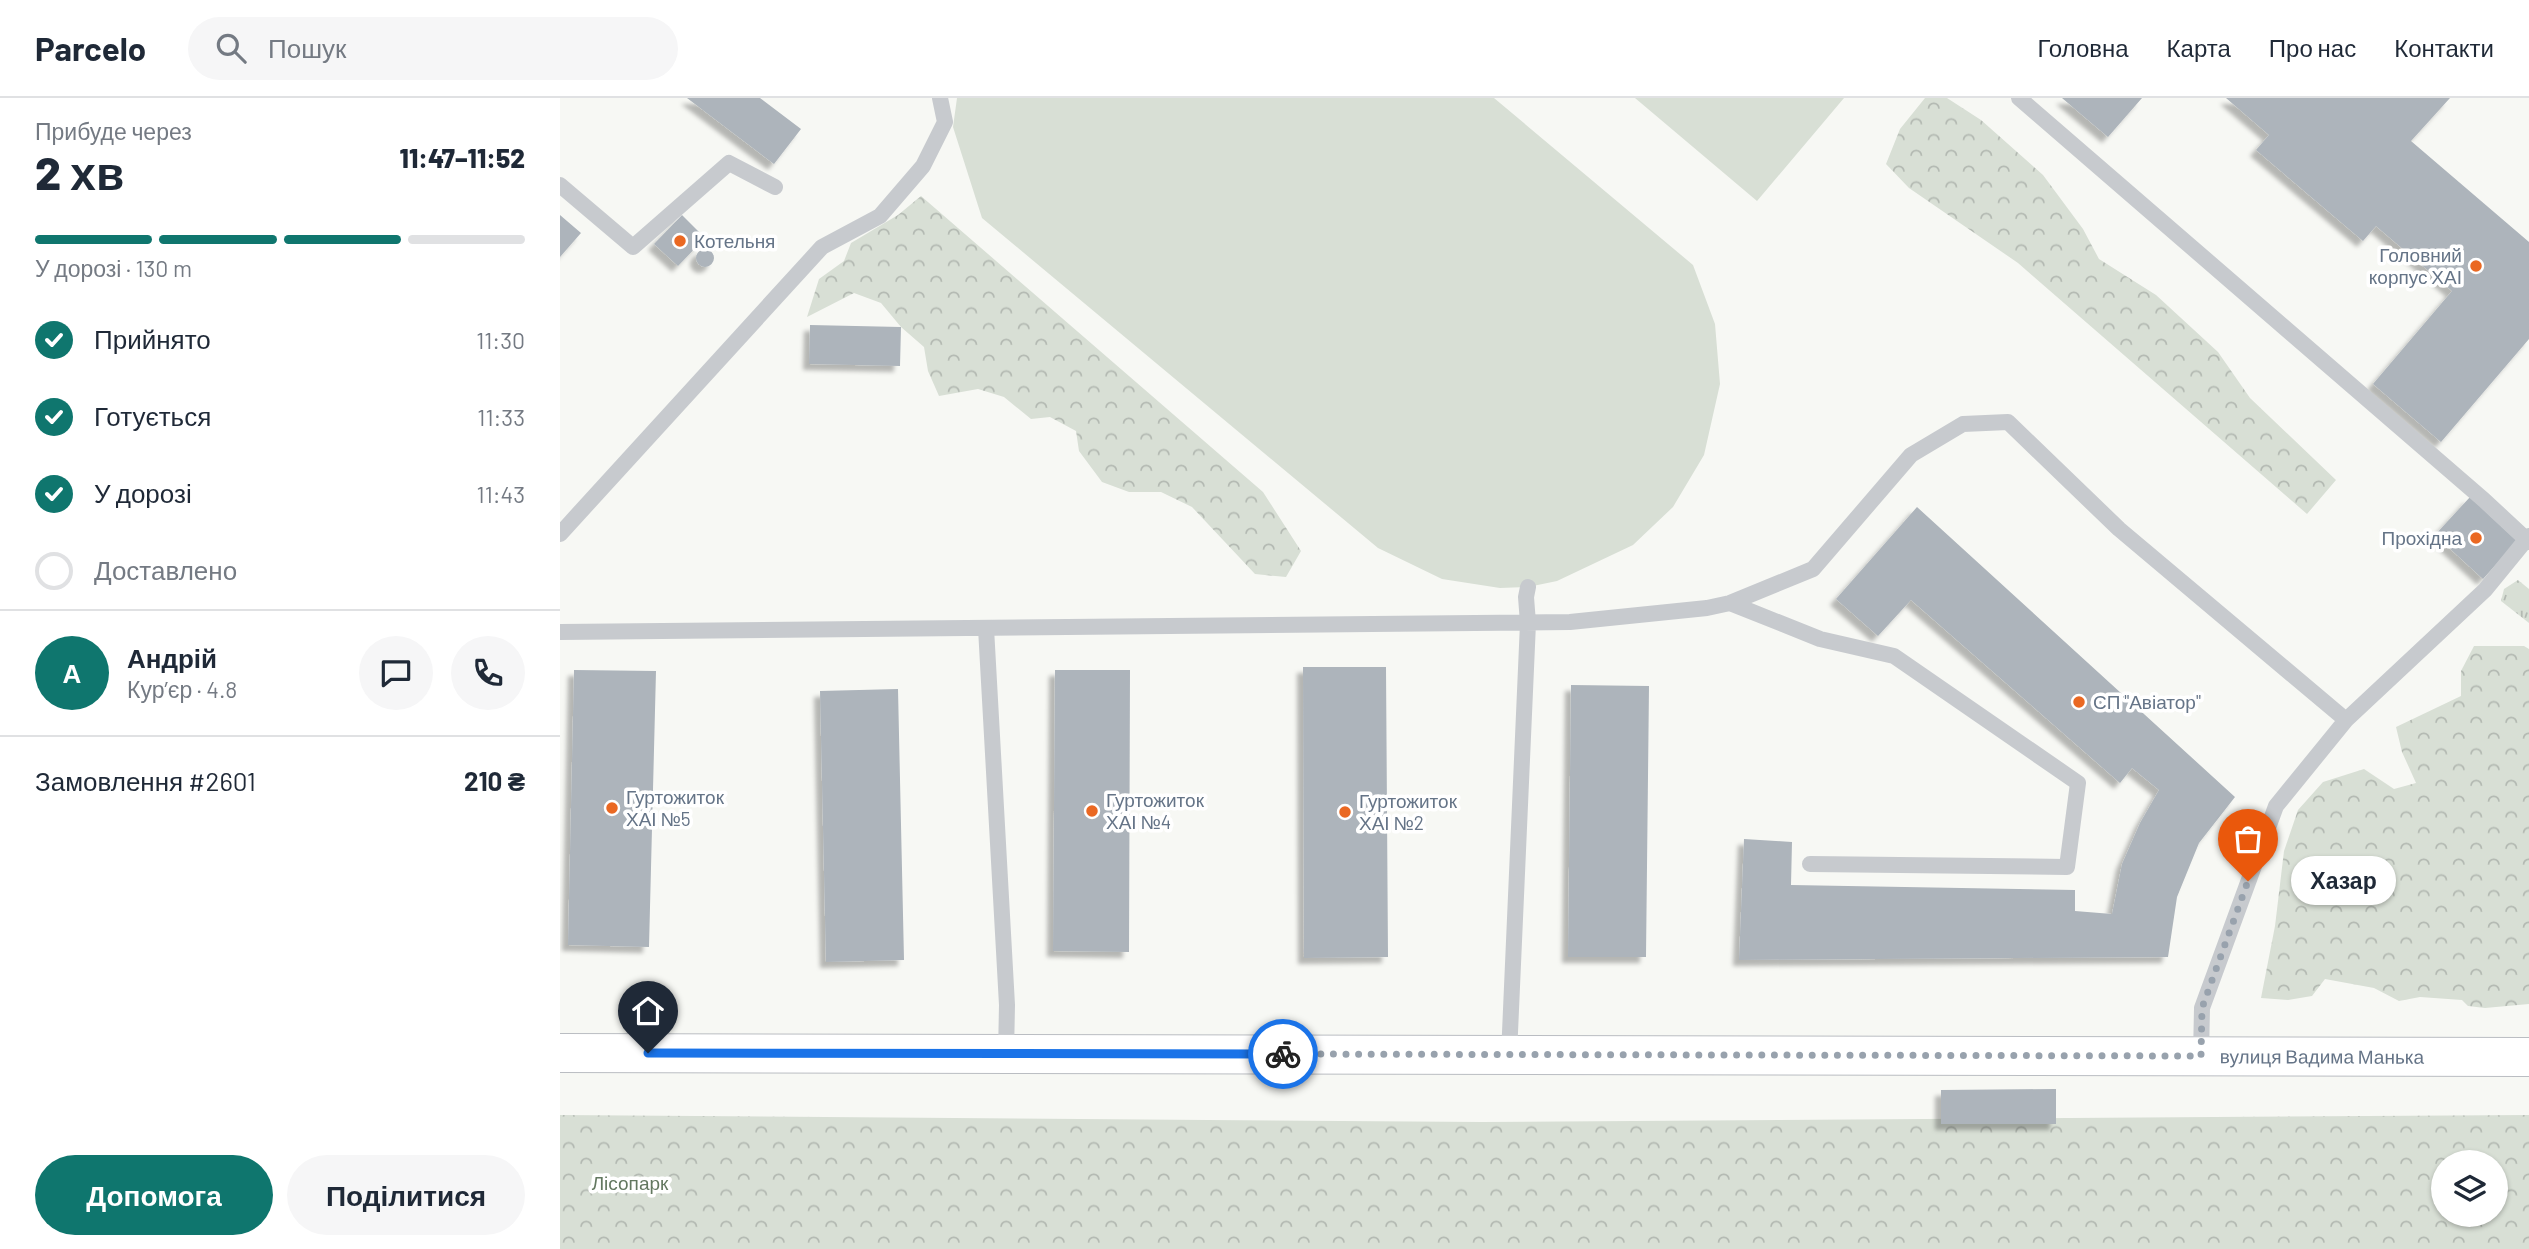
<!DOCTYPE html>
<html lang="uk">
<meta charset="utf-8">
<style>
:root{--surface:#fff;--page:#f6f6f7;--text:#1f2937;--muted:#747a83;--line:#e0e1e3;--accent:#0f766e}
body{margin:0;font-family:Barlow,sans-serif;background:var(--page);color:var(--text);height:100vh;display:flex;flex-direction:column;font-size:26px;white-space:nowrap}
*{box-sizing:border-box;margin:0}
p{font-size:23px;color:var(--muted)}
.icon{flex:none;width:38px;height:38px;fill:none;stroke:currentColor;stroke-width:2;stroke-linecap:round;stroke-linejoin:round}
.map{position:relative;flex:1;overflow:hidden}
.details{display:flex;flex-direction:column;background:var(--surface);width:560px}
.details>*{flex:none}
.fabs{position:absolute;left:1871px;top:1052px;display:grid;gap:14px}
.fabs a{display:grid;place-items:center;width:77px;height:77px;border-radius:50%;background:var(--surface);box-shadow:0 2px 5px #0004;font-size:35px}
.pin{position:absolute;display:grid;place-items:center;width:60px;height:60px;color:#fff;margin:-72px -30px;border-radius:50% 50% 50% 0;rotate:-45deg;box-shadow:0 0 7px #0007}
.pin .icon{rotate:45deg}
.courier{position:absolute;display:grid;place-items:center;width:70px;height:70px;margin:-35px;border:5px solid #1a73e8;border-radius:50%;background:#fff;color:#222;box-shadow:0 2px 9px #0007}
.bubble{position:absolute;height:49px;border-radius:24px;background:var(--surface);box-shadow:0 2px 5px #0004;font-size:23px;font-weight:800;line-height:49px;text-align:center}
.overview em{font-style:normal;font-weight:800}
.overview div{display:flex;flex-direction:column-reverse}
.overview{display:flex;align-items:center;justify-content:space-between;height:119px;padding:0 35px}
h1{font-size:46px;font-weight:800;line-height:52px}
.bar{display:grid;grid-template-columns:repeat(4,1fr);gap:10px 7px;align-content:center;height:84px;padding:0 35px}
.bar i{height:9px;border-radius:5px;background:var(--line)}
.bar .on{background:var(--accent)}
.bar p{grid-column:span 4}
.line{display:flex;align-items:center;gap:18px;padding:0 35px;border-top:2px solid var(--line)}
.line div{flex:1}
.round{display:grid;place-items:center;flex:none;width:74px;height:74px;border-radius:37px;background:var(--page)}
ol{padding:0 35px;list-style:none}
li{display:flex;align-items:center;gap:21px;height:77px}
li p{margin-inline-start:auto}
li .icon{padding:7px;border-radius:50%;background:var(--accent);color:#fff;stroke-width:4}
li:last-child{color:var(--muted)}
li i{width:38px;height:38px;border:4px solid var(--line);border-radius:50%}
.cta{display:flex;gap:14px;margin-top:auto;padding:14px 35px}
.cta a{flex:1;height:80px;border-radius:42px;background:var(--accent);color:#fff;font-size:28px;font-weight:800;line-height:80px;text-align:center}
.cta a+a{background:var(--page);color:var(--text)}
header{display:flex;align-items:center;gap:42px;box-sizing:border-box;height:98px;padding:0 35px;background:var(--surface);border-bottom:2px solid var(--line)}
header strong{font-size:33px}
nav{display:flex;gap:38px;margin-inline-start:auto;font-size:24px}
.search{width:490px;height:63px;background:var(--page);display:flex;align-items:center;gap:18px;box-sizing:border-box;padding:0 24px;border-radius:38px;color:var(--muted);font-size:26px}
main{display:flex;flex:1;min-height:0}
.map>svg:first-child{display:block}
.grass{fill:url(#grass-tufts)}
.forest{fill:url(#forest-crowns);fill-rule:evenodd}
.park{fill:#d8dfd5}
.building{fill:#adb4bb;filter:url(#shadow)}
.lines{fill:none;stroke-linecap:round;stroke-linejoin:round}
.primary-casing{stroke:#babdc2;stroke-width:40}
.service{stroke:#c7cace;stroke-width:16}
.primary{stroke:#fff;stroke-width:38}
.done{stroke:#98a2ad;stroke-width:7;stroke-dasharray:0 12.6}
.route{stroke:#1a73e8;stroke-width:9}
.poi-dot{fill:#ea6822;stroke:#fff;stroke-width:2.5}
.labels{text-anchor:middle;stroke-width:7;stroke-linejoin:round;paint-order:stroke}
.poi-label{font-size:19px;fill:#657487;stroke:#fff;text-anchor:start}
.street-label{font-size:19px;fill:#657487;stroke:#fff}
.park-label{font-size:19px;fill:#637860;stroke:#fff}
</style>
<header>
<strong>Parcelo</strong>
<div class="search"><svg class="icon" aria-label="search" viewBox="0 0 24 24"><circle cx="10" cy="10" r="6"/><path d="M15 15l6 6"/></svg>Пошук</div>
<nav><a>Головна</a><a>Карта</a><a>Про нас</a><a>Контакти</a></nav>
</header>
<main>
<section class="details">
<div class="overview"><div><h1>2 хв</h1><p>Прибуде через</p></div><em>11:47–11:52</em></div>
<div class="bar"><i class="on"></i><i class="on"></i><i class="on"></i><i></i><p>У дорозі · 130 m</p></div>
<ol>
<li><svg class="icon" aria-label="check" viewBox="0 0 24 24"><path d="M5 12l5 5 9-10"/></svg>Прийнято<p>11:30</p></li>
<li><svg class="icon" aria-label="check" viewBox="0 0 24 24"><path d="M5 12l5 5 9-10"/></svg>Готується<p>11:33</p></li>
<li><svg class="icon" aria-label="check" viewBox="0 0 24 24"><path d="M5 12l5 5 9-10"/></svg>У дорозі<p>11:43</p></li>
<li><i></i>Доставлено</li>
</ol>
<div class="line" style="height:126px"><b class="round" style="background:var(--accent);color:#fff">А</b><div><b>Андрій</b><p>Кур’єр · 4.8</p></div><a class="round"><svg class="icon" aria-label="chat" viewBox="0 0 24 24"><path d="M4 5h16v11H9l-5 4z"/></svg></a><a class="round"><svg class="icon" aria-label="phone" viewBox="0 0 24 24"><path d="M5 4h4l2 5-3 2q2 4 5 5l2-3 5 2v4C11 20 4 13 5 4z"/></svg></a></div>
<div class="line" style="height:91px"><div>Замовлення #2601</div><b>210 ₴</b></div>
<div class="cta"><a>Допомога</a><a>Поділитися</a></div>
</section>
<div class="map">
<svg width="1969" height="1151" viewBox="0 0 1969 1151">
<defs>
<pattern id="grass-tufts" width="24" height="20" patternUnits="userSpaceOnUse" patternTransform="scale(1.75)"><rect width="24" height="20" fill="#d8dfd5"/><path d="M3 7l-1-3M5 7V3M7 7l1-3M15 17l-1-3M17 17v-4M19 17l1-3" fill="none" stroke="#b3b9b2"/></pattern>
<pattern id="forest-crowns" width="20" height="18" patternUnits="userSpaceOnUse" patternTransform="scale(1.75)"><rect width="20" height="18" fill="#d8dfd5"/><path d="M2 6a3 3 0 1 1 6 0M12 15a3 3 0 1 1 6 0" fill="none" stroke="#b3b9b2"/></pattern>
<filter id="shadow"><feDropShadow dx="-6" dy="6" stdDeviation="2" flood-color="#0004"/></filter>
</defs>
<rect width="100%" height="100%" fill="#f7f8f4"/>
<path class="grass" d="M 1958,482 L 1969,491 L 1969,525 L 1941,503 L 1944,491 Z"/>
<path class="forest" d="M 1365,0 L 1387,0 L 1421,22 L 1483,77 L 1523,131 L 1539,161 L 1596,197 L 1658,254 L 1690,300 L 1776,382 L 1747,416 L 1458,165 L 1349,90 L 1326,66 L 1340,31 Z
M 361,98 L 703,394 L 741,453 L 726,479 L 695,476 L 632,409 L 601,394 L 569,394 L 542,384 L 519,353 L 516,333 L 490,319 L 471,321 L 444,299 L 418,291 L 379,298 L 368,273 L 364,249 L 341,229 L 321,205 L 294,195 L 247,219 L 259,181 L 284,163 L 291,145 L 338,117 Z
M 1914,548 L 1964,548 L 1969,551 L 1969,906 L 1925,910 L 1908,908 L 1902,902 L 1860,899 L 1839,903 L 1814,890 L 1765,881 L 1752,898 L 1728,902 L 1701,900 L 1715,828 L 1724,753 L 1738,712 L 1763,684 L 1804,671 L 1834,691 L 1856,685 L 1842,654 L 1836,629 L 1901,598 L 1901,573 Z
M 0,1017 L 922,1024 L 1969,1017 L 1969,1151 L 0,1151 ZM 1883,1064 L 1936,1064 L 1936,1116 L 1883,1116 Z"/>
<path class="park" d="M 397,0 L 934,0 L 1133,167 L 1155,226 L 1160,286 L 1144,357 L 1113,409 L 1073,447 L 997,483 L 968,489 L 940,490 L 882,481 L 818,450 L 422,120 L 393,29 Z
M 1075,0 L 1284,0 L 1197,103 Z"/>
<path class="building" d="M 127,0 L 200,0 L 241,31 L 214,66 Z
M 1502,0 L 1582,0 L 1548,39 Z
M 1666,0 L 1890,0 L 1851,43 L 1969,144 L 1969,241 L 1881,344 L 1813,286 L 1892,193 L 1816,128 L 1803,143 L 1696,52 L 1709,37 Z
M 0,117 L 21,135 L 0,159 Z
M 122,117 L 145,140 L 118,168 L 94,146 Z
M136 160a9 9 0 1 1 18 0a9 9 0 1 1-18 0Z
M 250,227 L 341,229 L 340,268 L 249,266 Z
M 1910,399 L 1957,443 L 1923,481 L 1875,437 Z
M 1357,409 L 1675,699 L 1639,745 L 1617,799 L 1608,859 L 1179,862 L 1184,741 L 1232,744 L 1231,787 L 1515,792 L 1515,813 L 1552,816 L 1562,766 L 1580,725 L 1599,692 L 1572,670 L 1560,685 L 1351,502 L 1318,538 L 1276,501 Z
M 743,569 L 826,569 L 828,859 L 744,860 Z
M 14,572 L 96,573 L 89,849 L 8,847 Z
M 495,572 L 570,572 L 569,854 L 493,853 Z
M 1011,587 L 1089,588 L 1086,859 L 1008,859 Z
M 338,591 L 344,862 L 266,864 L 260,593 Z
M 1496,991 L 1496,1026 L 1381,1026 L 1381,992 Z"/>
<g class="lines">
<defs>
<g id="primary">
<path id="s1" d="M 0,955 L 1969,959"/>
</g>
</defs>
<use href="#primary" class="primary-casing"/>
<path class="service" d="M 1459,0 L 1924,402 L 1969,444
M 0,87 L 73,149 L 169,65 L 215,89
M 0,436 L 262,149 L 320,118 L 363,68 L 385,24 L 380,0
M 1170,505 L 1260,541 L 1334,558 L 1518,685 L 1507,769 L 1250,766
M 426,530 L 447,907 L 446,956
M 0,534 L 1010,524 L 1147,510 L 1170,505 L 1253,471 L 1351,357 L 1403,326 L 1448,324 L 1559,431 L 1786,622
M 949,957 L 968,525 L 966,499 L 968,489
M 1641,958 L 1642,910 L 1716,708 L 1786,622 L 1925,492 L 1969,438"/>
<use href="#primary" class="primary"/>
</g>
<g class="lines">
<path class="done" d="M 723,956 L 1641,958 L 1642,910 L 1688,783"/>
<path class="route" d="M 88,955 L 723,956"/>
</g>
<g class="poi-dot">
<circle cx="120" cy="143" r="7"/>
<circle cx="1916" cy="168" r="7"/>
<circle cx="1916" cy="440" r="7"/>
<circle cx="1519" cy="604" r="7"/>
<circle cx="52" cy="710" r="7"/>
<circle cx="532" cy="713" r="7"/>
<circle cx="785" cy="714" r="7"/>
</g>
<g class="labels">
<g class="poi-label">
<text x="134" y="150">Котельня</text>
<text x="1902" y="164" text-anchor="end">Головний<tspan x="1902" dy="22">корпус ХАІ</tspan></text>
<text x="1902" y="447" text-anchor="end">Прохідна</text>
<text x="1533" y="611">СП "Авіатор"</text>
<text x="66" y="706">Гуртожиток<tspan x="66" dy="22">ХАІ №5</tspan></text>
<text x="546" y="709">Гуртожиток<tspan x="546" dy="22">ХАІ №4</tspan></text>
<text x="799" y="710">Гуртожиток<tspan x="799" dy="22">ХАІ №2</tspan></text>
</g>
<g class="street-label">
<text dy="7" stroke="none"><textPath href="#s1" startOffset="1762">вулиця Вадима Манька</textPath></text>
</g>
<g class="park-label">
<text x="70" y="1092">Лісопарк</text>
</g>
</g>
</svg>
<div class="fabs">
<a><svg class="icon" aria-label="layers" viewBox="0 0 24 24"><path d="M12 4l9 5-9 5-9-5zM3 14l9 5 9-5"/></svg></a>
</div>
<div class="pin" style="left:1688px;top:783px;background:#ea580c"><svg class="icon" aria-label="bag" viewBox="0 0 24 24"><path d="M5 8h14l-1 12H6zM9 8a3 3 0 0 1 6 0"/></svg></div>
<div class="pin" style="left:88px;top:955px;background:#1f2937"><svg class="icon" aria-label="home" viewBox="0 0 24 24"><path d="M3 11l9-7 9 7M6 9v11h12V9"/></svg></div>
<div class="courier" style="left:723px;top:956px"><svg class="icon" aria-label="bike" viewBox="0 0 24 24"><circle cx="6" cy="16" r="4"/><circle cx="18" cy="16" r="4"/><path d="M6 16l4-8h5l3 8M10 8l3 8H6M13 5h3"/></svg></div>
<div class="bubble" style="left:1731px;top:758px;width:105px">Хазар</div>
</div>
</main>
